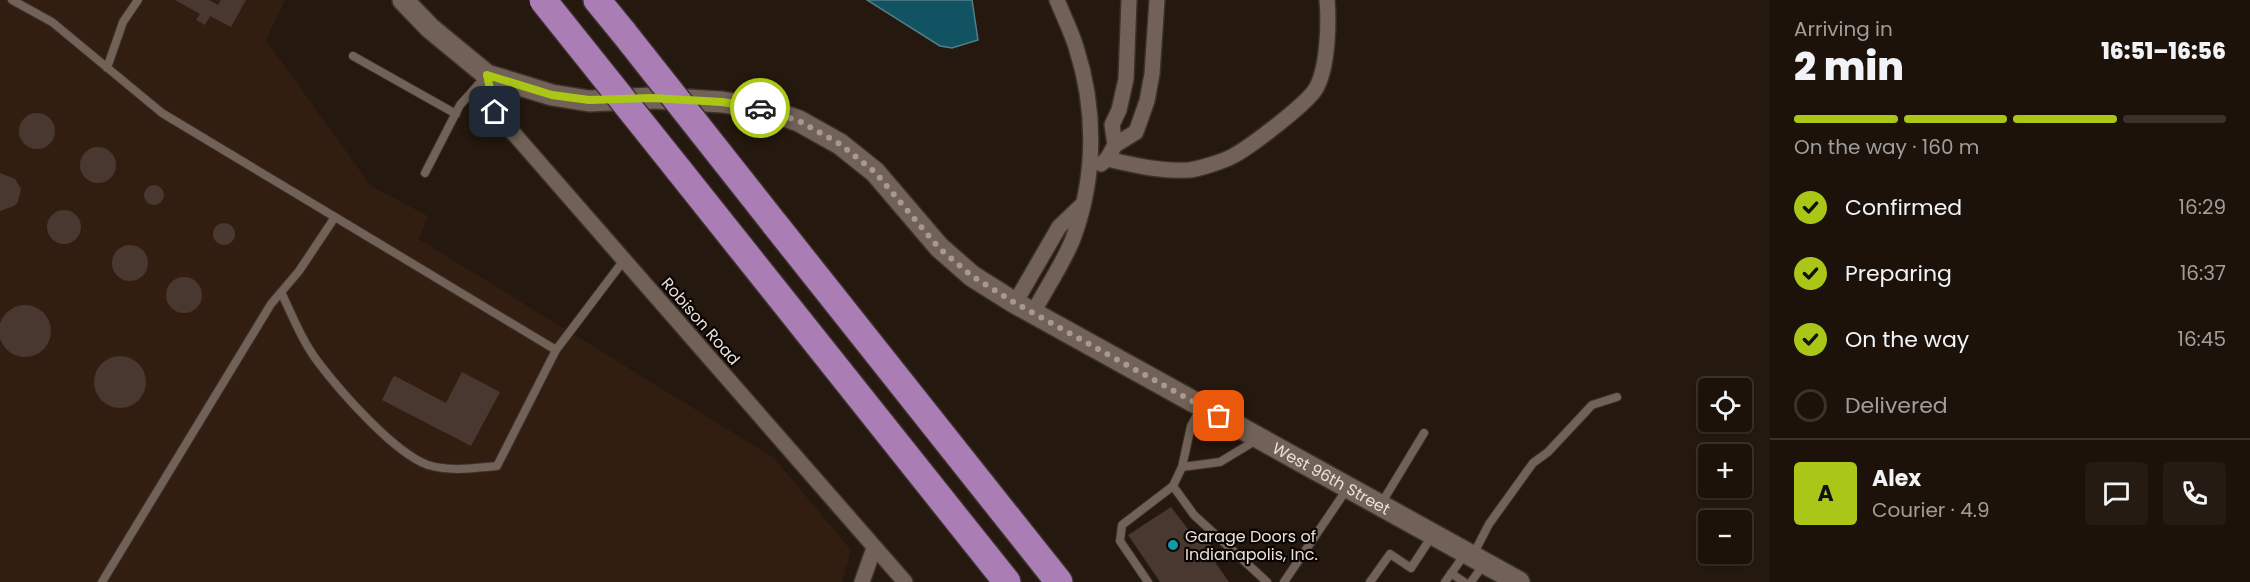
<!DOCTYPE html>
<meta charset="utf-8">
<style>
:root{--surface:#1c120a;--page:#251b13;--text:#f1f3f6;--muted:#a09e9c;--line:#3a322b;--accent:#aac718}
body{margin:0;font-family:Poppins,sans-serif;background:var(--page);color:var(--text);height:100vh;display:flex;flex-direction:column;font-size:22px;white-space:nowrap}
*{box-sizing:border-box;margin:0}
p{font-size:20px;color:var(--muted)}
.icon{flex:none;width:33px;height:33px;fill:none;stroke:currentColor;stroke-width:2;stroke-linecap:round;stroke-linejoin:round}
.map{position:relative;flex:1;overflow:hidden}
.sheet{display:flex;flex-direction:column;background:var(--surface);width:480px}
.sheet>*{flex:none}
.tools{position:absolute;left:1698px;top:378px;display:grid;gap:12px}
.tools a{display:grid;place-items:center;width:54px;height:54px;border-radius:6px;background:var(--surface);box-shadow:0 2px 4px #0004,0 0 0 2px var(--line);font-size:30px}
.pin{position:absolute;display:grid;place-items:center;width:51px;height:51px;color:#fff;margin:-26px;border-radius:12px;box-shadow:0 3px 9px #0006}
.courier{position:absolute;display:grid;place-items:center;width:60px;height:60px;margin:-30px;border:4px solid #aac718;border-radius:50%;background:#fff;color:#222;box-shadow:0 2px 8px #0007}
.summary em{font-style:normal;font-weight:800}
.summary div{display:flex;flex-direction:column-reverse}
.summary{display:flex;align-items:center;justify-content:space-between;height:102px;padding:0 24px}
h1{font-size:39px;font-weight:800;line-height:45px}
.bar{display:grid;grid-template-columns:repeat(4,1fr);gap:9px 6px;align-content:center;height:72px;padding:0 24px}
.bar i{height:8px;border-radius:4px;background:var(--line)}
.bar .active{background:var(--accent)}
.bar p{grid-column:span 4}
.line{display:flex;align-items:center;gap:15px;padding:0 24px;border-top:2px solid var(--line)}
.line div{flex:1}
.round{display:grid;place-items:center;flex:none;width:63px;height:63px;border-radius:6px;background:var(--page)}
ol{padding:0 24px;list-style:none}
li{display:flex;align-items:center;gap:18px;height:66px}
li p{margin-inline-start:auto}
li .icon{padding:6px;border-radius:50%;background:var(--accent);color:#111;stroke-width:4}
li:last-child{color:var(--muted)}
li i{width:33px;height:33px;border:3px solid var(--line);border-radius:50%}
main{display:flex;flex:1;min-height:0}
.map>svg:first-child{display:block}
.built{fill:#311e11}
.water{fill:#125363;stroke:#537d87;stroke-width:1.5}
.building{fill:#493830}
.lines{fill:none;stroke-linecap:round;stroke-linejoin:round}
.lane-casing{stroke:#3a302c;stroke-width:10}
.street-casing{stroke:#3a302c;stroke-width:18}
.secondary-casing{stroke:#3a302c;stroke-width:24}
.highway-casing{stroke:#3a302c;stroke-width:30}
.lane{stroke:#726156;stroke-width:8}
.street{stroke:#726156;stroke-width:15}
.secondary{stroke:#726156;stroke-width:21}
.highway{stroke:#aa7db4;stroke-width:27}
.highway-bridge-casing{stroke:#3a302c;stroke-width:30;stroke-linecap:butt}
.highway-bridge{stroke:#aa7db4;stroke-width:27}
.done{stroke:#a59a93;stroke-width:6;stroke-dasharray:0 10.8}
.route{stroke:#aac718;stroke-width:8}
.culture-dot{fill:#0f9aa8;stroke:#0a0503;stroke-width:2}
.labels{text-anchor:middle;stroke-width:4.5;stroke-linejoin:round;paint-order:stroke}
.street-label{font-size:16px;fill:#eae0da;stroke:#0a0503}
.poi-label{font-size:16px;fill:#eae0da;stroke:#0a0503;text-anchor:start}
</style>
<main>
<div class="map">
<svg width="1770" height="582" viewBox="0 0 1770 582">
<rect width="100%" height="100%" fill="#25180e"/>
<path class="built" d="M 0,0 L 285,0 L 266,40 L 371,186 L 428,216 L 419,239 L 774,458 L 851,550 L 842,582 L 0,582 Z"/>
<path class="water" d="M 867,0 L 972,0 L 978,40 L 952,48 L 940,46 Z"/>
<path class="building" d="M 175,0 L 209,0 L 218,5 L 221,0 L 246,0 L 231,27 L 210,16 L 205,25 L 196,20 L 200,14 Z
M19 131a18 18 0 1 1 36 0a18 18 0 1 1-36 0Z
M80 165a18 18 0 1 1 36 0a18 18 0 1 1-36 0Z
M 0,173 L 15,179 L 21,189 L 18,202 L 14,206 L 0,211 Z
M144 195a10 10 0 1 1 20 0a10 10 0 1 1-20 0Z
M47 227a17 17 0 1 1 34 0a17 17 0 1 1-34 0Z
M213 234a11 11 0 1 1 22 0a11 11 0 1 1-22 0Z
M112 263a18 18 0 1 1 36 0a18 18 0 1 1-36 0Z
M166 295a18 18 0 1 1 36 0a18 18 0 1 1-36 0Z
M-1 331a26 26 0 1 1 52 0a26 26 0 1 1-52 0Z
M94 382a26 26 0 1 1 52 0a26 26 0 1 1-52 0Z
M 462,372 L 500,392 L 471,446 L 382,400 L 393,377 L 395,376 L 446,403 Z
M 1171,507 L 1198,542 L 1206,537 L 1213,548 L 1208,552 L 1229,582 L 1160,582 L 1128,535 Z"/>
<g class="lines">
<defs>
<path id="lane" d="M 12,0 L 52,22 L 162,113 L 335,217
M 353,56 L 456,114
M 107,68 L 123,22 L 138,0
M 425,173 L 460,105 L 486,76
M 281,292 C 292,315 302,341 318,362 C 340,391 394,453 428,465 C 451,472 474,468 497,466 L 556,350
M 1182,467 L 1220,462 L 1258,439
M 1173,486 L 1194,515 L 1267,582
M 1381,504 L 1424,433
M 1473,555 L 1489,524 L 1533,463 L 1548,452 L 1592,405 L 1617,397
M 1451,573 L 1464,582
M 102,582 L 271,304 L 299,271 L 335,217 L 556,350 L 624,260
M 1148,582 L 1120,541 L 1122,525 L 1173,486 L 1182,467 L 1191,426 L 1201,407
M 1284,582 L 1347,489
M 1370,582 L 1390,554 L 1411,568 L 1432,536
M 1445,582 L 1465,554
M 1471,582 L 1484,564"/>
<path id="street" d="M 487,75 L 495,112 L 905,582
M 1115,145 L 1112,125 L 1119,110 L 1126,79 L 1129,0
M 1107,159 C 1134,165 1162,172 1189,170 C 1199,169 1224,161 1233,156 C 1250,147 1304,106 1315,90 C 1328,70 1329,23 1327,0
M 1101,164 L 1107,159 L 1115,145 L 1136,132 L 1147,101 L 1152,74 L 1157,0
M 1015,303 L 1059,227 L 1082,205
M 1033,313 C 1045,290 1066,259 1074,236 C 1096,175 1096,109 1076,47 C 1071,31 1063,15 1057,0
M 862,582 L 874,548"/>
<g id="secondary">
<path id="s1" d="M 403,0 L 430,28 L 487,75 L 552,95 L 589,101 L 652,98 L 722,102 L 765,109 L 799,121 L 840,144 L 875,172 L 939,247 L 972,276 L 1015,303 L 1519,582"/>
</g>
<path id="highway" d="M 597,0 L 624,33
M 678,169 L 1007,582
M 774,223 L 1059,582"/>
</defs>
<use href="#lane" class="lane-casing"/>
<use href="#street" class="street-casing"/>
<use href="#secondary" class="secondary-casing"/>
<use href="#highway" class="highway-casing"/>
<use href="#lane" class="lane"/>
<use href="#street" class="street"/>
<use href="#secondary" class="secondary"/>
<use href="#highway" class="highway"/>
<defs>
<path id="highway-bridge" d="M 543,0 L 678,169
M 624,33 L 774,223"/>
</defs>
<use href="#highway-bridge" class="highway-bridge-casing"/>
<use href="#highway-bridge" class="highway-bridge"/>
</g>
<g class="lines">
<path class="done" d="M 760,108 L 799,121 L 840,144 L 875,172 L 939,248 L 972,276 L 1015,303 L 1219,416"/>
<path class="route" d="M 495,112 L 487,75 L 552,95 L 589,100 L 652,98 L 722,102 L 760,108"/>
</g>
<circle class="culture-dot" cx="1173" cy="545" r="6"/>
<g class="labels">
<g class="street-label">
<text transform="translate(701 321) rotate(49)" y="6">Robison Road</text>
<text dy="6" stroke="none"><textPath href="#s1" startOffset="1078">West 96th Street</textPath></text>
</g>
<g class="poi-label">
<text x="1185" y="542">Garage Doors of<tspan x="1185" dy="18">Indianapolis, Inc.</tspan></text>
</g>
</g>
</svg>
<div class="tools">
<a><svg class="icon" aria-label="locate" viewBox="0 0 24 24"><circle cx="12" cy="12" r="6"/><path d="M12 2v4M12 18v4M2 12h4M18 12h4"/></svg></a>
<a>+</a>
<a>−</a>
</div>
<div class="pin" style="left:1219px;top:416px;background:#ea580c"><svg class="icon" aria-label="bag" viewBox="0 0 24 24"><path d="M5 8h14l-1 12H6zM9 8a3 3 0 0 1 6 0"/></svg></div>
<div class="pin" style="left:495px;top:112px;background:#1f2937"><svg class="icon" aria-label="home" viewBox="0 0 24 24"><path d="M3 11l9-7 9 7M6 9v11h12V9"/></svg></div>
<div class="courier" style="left:760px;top:108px"><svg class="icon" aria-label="car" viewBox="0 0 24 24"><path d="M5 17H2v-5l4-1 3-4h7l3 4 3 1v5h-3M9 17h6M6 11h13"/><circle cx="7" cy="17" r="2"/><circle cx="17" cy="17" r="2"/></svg></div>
</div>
<section class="sheet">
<div class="summary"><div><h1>2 min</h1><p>Arriving in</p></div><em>16:51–16:56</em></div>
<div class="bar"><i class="active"></i><i class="active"></i><i class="active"></i><i></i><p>On the way · 160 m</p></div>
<ol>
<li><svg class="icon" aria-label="check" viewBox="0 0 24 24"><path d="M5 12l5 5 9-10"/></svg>Confirmed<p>16:29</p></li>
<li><svg class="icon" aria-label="check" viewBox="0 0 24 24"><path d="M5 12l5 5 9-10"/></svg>Preparing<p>16:37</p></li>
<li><svg class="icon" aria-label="check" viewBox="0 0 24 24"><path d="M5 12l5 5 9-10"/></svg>On the way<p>16:45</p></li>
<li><i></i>Delivered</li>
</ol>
<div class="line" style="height:108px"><b class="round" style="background:var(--accent);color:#111">A</b><div><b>Alex</b><p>Courier · 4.9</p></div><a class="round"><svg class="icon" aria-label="chat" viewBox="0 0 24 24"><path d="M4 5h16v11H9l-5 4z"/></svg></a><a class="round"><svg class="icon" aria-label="phone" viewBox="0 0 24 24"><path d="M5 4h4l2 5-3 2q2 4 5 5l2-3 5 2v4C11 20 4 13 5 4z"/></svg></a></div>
</section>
</main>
